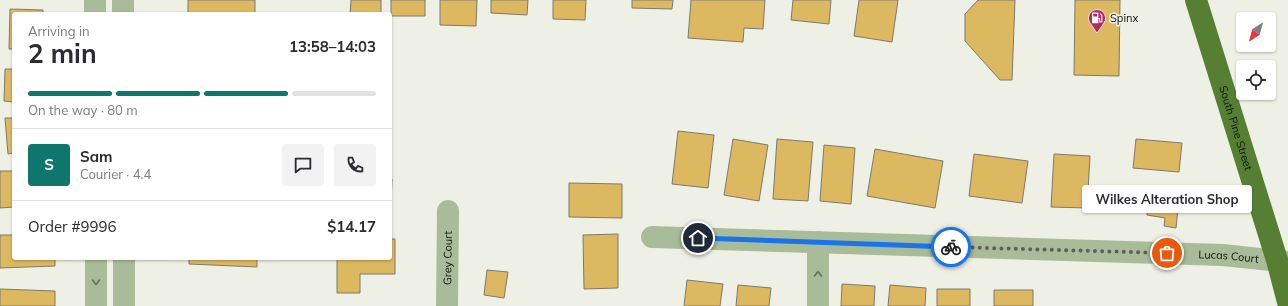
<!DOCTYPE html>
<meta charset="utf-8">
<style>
:root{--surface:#fff;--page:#f2f2f3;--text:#2b2b33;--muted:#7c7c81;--line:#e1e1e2;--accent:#0f766e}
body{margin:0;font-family:Mulish,sans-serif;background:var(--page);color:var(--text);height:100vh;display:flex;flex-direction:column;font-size:15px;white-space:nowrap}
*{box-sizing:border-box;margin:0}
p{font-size:13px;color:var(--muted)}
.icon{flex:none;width:22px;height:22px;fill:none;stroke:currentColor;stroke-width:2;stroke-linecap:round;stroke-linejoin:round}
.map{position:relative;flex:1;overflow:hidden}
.side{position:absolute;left:12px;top:12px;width:380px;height:248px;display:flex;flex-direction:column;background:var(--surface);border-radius:4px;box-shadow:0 1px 3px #0004}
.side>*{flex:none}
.needle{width:26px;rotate:216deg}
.controls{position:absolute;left:1236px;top:12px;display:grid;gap:8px}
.controls a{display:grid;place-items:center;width:40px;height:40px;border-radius:4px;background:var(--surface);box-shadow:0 1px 3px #0004;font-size:20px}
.pin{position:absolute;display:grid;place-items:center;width:34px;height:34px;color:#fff;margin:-17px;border:2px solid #fff;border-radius:50%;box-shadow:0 1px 4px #0007}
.courier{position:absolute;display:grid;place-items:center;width:40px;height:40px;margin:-20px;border:3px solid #1a73e8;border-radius:50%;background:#fff;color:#222;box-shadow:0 1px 5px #0007}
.bubble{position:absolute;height:28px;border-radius:4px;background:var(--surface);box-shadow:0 1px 3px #0004;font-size:13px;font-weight:700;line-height:28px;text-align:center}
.head em{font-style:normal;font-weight:700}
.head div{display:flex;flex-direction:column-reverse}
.head{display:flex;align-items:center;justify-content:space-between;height:68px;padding:0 16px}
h1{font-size:26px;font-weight:700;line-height:30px}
.bar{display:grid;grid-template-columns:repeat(4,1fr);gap:6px 4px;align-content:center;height:48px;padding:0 16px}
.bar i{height:5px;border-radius:3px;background:var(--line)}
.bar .active{background:var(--accent)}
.bar p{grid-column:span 4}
.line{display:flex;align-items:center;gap:10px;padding:0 16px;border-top:1px solid var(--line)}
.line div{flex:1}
.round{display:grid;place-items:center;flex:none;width:42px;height:42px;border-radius:4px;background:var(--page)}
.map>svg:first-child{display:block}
.building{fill:#dcb860;stroke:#7d7970}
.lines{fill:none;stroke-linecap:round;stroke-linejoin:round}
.minor{stroke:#a8bc9a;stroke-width:22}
.highway{stroke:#577f33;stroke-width:22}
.oneway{stroke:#646f5b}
.done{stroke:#5e5f59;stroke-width:4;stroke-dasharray:0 7.2}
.route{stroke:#1a73e8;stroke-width:5}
.labels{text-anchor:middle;stroke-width:3;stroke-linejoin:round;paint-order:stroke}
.poi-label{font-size:11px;fill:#10110d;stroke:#eff0e5;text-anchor:start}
.street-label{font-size:11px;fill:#10110d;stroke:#eff0e5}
</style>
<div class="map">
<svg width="1288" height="306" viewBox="0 0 1288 306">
<rect width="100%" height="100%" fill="#eff0e5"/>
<path class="building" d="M 188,0 L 255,0 L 255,14 L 188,14 Z
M 351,0 L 381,0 L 381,14 L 350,14 Z
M 391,0 L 425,0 L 425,16 L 391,16 Z
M 440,0 L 477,0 L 476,26 L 440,25 Z
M 491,0 L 528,0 L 527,15 L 491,13 Z
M 553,0 L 586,0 L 585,20 L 553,19 Z
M 632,0 L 673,0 L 672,9 L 632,8 Z
M 691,0 L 765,0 L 763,29 L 744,28 L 743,42 L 688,38 Z
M 793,0 L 831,0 L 829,24 L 791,20 Z
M 859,0 L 898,0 L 892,42 L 854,36 Z
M 978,0 L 1015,0 L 1012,80 L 1000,80 L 965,41 L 965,14 Z
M 1075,0 L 1120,0 L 1119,76 L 1074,75 Z
M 10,9 L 43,10 L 43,14 L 14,14 L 14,49 L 9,49 Z
M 5,69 L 14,69 L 14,102 L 4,101 Z
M 5,118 L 14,118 L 14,153 L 8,154 Z
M 678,131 L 714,135 L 708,188 L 672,184 Z
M 733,139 L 768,145 L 759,201 L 724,195 Z
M 777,139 L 813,142 L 808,201 L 773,199 Z
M 1136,139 L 1182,143 L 1179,172 L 1133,168 Z
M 824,145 L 855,148 L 851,204 L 820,201 Z
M 875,149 L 943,161 L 935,208 L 867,196 Z
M 974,154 L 1028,161 L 1022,203 L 969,196 Z
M 1054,154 L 1090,156 L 1087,208 L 1051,207 Z
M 0,171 L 14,171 L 14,207 L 0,208 Z
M 390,179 L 392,179 L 391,203 L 390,203 Z
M 569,183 L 622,184 L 622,218 L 569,217 Z
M 1150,187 L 1180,190 L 1176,228 L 1164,226 L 1165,218 L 1147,215 Z
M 618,234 L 618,288 L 584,289 L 583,235 Z
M 0,235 L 14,235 L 14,258 L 55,258 L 55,266 L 0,268 Z
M 390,239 L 395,239 L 395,274 L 360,274 L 360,293 L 337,293 L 337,258 L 390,258 Z
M 189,258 L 257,258 L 257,267 L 189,264 Z
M 487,270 L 508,272 L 504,298 L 484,295 Z
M 687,280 L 723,284 L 720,306 L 684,306 Z
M 842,284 L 875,286 L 874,306 L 841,306 Z
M 738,285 L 771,288 L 769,306 L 736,306 Z
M 890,285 L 926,288 L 925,306 L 888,306 Z
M 0,289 L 55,291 L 55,306 L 0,306 Z
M 937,289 L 970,289 L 970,306 L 937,306 Z
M 994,290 L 1033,290 L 1033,306 L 994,306 Z"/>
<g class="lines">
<g class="minor">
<path d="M 95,0 L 95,14"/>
<path d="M 123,0 L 123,14"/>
<path id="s1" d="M 652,237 L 1223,255 L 1288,262"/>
<path d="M 96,258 L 96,306"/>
<path d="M 124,258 L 124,306"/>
<path id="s2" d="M 447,306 L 448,211"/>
<path d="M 818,306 L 818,242"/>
</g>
<path class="highway" id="s3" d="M 1196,0 L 1277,260 L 1288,302"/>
</g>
<defs><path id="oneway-chevron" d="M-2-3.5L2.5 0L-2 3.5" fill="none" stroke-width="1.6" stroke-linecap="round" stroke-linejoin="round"/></defs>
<g class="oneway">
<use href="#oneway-chevron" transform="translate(818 274) rotate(-90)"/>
<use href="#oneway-chevron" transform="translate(96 282) rotate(90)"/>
</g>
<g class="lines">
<path class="done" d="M 951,247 L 1167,253"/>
<path class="route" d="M 698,238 L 951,247"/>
</g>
<defs>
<symbol id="fuel-pin" viewBox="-11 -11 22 30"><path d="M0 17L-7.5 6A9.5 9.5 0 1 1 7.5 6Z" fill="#b12868" stroke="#eff0e5"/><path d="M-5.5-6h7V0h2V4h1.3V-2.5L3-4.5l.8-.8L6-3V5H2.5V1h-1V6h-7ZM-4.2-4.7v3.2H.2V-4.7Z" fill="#fff"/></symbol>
</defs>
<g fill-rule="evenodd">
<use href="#fuel-pin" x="1087" y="8" width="20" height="27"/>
</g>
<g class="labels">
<g class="poi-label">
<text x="1110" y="22">Spinx</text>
</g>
<g class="street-label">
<text dy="4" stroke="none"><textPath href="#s3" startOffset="134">South Pine Street</textPath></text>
<text dy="4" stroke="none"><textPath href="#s1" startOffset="577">Lucas Court</textPath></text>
<text dy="4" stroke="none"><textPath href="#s2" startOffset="48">Grey Court</textPath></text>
</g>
</g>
</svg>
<div class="controls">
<a><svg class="needle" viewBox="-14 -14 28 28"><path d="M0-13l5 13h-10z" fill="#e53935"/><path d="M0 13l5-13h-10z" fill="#7c7c81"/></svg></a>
<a><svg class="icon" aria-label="locate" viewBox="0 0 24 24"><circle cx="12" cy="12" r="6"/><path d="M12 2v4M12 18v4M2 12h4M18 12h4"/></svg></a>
</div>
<div class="pin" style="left:1167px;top:253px;background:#ea580c"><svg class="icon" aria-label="bag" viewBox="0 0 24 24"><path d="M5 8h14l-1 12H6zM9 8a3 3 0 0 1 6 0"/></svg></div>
<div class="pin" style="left:698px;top:238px;background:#1f2937"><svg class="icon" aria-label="home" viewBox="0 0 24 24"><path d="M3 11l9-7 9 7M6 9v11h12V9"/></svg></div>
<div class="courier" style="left:951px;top:247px"><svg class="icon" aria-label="bike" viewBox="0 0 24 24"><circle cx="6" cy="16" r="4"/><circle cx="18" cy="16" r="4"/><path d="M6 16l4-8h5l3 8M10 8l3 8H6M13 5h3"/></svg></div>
<div class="bubble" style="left:1082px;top:185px;width:170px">Wilkes Alteration Shop</div>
<section class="side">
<div class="head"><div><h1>2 min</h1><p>Arriving in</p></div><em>13:58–14:03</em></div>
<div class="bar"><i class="active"></i><i class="active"></i><i class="active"></i><i></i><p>On the way · 80 m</p></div>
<div class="line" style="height:72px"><b class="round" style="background:var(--accent);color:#fff">S</b><div><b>Sam</b><p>Courier · 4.4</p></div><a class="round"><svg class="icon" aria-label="chat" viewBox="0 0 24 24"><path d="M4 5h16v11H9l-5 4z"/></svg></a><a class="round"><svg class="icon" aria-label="phone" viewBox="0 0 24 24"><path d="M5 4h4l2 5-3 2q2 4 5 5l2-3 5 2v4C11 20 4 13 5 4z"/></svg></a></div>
<div class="line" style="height:52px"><div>Order #9996</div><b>$14.17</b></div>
</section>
</div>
